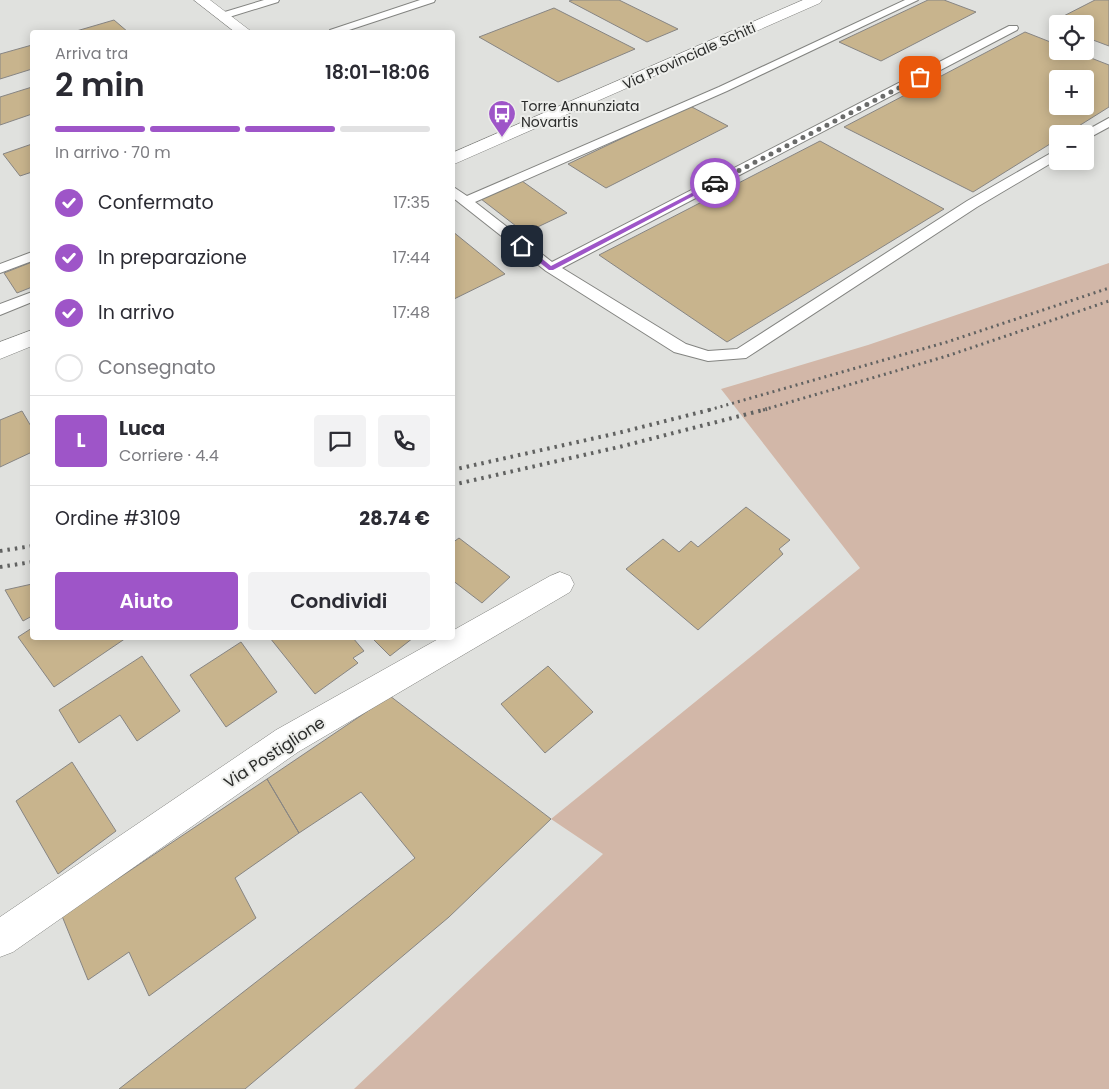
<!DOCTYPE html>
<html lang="it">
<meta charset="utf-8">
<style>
:root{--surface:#fff;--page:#f2f2f3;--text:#2b2b33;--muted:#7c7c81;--line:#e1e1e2;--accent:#9e55c8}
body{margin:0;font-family:Poppins,sans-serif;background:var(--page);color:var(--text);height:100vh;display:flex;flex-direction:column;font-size:19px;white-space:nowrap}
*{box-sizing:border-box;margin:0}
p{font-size:16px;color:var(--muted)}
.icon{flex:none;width:28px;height:28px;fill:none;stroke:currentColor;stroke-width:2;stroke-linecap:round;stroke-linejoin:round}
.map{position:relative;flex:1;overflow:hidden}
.panel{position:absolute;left:30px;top:30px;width:425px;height:610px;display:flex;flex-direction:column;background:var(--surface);border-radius:5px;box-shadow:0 2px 12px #0003}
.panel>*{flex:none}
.buttons{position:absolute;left:1049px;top:15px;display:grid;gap:10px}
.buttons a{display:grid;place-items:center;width:45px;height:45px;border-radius:5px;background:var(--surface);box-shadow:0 2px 12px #0003;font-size:25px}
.pin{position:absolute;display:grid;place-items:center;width:42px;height:42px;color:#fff;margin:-21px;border-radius:10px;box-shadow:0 2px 8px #0006}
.courier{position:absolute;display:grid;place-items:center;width:50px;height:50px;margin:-25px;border:4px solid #9e55c8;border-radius:50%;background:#fff;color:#222;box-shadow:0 1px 6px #0007}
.headline em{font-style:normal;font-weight:600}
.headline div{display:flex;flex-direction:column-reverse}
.headline{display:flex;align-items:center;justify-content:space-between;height:85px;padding:0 25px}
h1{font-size:32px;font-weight:600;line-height:38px}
.bar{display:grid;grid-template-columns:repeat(4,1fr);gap:8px 5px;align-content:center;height:60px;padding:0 25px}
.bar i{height:6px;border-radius:4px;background:var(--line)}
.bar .on{background:var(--accent)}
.bar p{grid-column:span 4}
.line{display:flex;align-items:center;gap:12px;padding:0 25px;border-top:1px solid var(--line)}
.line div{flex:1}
.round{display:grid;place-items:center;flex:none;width:52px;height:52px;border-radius:5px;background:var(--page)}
ol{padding:0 25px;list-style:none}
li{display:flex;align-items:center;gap:15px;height:55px}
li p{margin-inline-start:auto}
li .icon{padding:5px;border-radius:50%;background:var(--accent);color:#fff;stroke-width:4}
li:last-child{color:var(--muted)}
li i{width:28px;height:28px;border:2px solid var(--line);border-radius:50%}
.primary-button{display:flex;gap:10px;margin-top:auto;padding:10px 25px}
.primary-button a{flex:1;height:58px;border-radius:5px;background:var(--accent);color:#fff;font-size:20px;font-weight:600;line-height:58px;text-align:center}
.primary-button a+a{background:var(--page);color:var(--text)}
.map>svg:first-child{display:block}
.green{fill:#d2b7a8}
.building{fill:#c8b48d;stroke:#878583;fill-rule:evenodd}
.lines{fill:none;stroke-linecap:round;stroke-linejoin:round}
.lane-casing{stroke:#838481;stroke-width:2}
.street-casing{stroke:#838481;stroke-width:1}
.secondary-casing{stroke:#838481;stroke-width:1}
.lane{fill:#fff;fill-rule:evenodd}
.street{fill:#fff;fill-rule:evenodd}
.secondary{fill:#fff;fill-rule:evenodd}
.rail-far1{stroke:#616261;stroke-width:3;stroke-dasharray:2 4;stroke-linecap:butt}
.rail{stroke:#616261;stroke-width:4;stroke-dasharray:2.5 5;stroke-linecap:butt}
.route{fill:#9e55c8}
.done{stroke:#6a6b6a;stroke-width:5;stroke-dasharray:0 9}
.labels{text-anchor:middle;stroke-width:4;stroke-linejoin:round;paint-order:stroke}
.far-street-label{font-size:14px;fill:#2b2c2b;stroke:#edeeeb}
.far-poi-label{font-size:14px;fill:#2b2c2b;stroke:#edeeeb;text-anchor:start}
.street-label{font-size:16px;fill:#2b2c2b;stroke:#edeeeb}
</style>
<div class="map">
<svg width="1109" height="1089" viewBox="0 0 1109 1089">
<rect width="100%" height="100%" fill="#e0e1de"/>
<path class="green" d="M 1109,263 L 1109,1089 L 354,1089 L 603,854 L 551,819 L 860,568 L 721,389 L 868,345 Z"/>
<path class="building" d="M 573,0 L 619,0 L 678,29 L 647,42 L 569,1 Z
M 928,0 L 944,0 L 976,12 L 881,61 L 839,42 Z
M 1095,0 L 1109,0 L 1109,46 L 1085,37 L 1085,24 L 1058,24 L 1058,26 L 1050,23 Z
M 554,8 L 635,49 L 558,82 L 479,37 Z
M 114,20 L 128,32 L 73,32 Z
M 1025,32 L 1058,45 L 1058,51 L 1073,51 L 1109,65 L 1109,107 L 1066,134 L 1058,134 L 1058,139 L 973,192 L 844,127 ZM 1058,79 L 1085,79 L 1085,106 L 1058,106 Z
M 32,45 L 32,69 L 0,79 L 0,54 Z
M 32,87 L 32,114 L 0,125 L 0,97 Z
M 690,106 L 728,126 L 606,188 L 568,164 Z
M 820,141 L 944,209 L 727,342 L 599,255 Z
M 32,144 L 32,172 L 20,176 L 3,154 Z
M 522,181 L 567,213 L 525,233 L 481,199 Z
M 452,231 L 505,274 L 452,300 Z
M 32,262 L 32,287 L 17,293 L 4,273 Z
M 22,411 L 32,428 L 32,452 L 0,467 L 0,420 Z
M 746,507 L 790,540 L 779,549 L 783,554 L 698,630 L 626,569 L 663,539 L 679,552 L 691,541 L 698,547 Z
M 459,538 L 510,577 L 482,603 L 452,580 L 452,543 Z
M 32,584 L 32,616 L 23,621 L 5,590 Z
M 32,628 L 32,638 L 126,638 L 54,687 L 18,637 Z
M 270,638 L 353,638 L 364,651 L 353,658 L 358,663 L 315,694 Z
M 372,638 L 413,638 L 390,656 Z
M 241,642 L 277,692 L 226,727 L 190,675 Z
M 142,656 L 180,711 L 137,741 L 120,715 L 79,743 L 59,710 Z
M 548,666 L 593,712 L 545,753 L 501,704 Z
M 390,696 L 551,819 L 449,917 L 245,1089 L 119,1089 L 415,858 L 361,792 L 299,833 L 267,779 Z
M 72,762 L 116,831 L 58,874 L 16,801 Z
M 267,779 L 299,833 L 235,878 L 256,918 L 149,996 L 129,952 L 88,980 L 62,916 Z"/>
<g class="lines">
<defs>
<path id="lane" d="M 264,0 L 279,0 L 278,2 L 226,18 L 218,18 L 217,16 L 218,14 Z
M 420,0 L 435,0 L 434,2 L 343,32 L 329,32 L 330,30 Z
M 905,0 L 918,0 L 727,91 L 475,202 L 552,262 L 1009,26 L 1017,26 L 1018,28 L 1017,30 L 562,268 L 686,344 L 708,351 L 737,349 L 967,201 L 1058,149 L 1058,159 L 977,207 L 746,358 L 708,361 L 674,352 L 546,271 L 452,197 L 452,186 L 467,196 L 719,87 Z
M 1109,118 L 1109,127 L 1085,140 L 1085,134 L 1080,134 Z
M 32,252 L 32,261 L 0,273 L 0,264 Z
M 32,292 L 32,302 L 0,315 L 0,304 Z"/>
<path id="street" d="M 194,0 L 210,0 L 252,32 L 235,32 Z
M 560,572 L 570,576 L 574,584 L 570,592 L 298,752 L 13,952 L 0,957 L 0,917 L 276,730 L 440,638 L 452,638 L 452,631 L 550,576 Z"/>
<path id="secondary" d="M 803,0 L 822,0 L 820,3 L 452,165 L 452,153 Z
M 32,330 L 32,346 L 0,359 L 0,342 Z"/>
</defs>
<use href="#lane" class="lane-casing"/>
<use href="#street" class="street-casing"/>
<use href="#secondary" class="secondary-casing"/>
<use href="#lane" class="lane"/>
<use href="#street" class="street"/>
<use href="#secondary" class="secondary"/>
<path class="rail-far1" d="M 709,410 L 947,342 L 1109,288
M 763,410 L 947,356 L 1109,301"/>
<path class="rail" d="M 452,470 L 618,433 L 713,409
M 452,485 L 619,447 L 767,409
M 0,551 L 32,546
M 0,567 L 32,562"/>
</g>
<path class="route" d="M 713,182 L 718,183 L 553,270 L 549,270 L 519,246 L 525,245 L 551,266 Z"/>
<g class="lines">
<path class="done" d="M 715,183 L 920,77"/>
</g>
<defs>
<symbol id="bus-pin" viewBox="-11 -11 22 30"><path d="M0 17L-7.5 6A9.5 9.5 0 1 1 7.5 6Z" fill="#9e55c8" stroke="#edeeeb"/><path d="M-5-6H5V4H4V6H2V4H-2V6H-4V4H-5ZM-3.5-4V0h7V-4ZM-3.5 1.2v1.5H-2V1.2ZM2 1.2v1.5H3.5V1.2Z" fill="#fff"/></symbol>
</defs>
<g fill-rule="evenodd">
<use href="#bus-pin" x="486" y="98" width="32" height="43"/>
</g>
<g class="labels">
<g class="far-street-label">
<text transform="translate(689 56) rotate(-24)" y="5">Via Provinciale Schiti</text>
</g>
<g class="far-poi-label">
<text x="521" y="111">Torre Annunziata<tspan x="521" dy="16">Novartis</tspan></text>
</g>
<g class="street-label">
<text transform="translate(274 752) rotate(-33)" y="6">Via Postiglione</text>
</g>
</g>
</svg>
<div class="buttons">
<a><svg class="icon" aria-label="locate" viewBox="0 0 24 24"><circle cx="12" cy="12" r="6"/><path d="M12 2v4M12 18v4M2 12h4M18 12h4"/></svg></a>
<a>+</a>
<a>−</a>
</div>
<div class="pin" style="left:920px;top:77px;background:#ea580c"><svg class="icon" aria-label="bag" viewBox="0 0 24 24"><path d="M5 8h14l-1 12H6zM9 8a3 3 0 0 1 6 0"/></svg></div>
<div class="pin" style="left:522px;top:246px;background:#1f2937"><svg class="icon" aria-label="home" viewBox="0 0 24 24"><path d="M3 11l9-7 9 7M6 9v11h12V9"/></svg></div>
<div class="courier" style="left:715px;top:183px"><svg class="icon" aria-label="car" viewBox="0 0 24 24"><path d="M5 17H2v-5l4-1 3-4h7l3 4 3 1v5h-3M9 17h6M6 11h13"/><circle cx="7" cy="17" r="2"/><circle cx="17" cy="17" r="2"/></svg></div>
<section class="panel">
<div class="headline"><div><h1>2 min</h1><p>Arriva tra</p></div><em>18:01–18:06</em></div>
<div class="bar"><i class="on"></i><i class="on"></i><i class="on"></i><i></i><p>In arrivo · 70 m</p></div>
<ol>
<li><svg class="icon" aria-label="check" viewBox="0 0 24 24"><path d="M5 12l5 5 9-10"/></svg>Confermato<p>17:35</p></li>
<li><svg class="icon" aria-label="check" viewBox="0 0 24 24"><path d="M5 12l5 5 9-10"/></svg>In preparazione<p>17:44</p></li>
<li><svg class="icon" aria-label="check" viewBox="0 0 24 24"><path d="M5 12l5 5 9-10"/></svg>In arrivo<p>17:48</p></li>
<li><i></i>Consegnato</li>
</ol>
<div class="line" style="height:90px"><b class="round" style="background:var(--accent);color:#fff">L</b><div><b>Luca</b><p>Corriere · 4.4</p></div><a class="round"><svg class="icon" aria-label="chat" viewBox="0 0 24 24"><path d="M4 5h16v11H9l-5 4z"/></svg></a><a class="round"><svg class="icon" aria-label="phone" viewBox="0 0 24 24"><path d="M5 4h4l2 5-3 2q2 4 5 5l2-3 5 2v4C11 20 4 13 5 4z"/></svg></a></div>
<div class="line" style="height:65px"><div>Ordine #3109</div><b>28.74 €</b></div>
<div class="primary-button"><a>Aiuto</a><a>Condividi</a></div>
</section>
</div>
